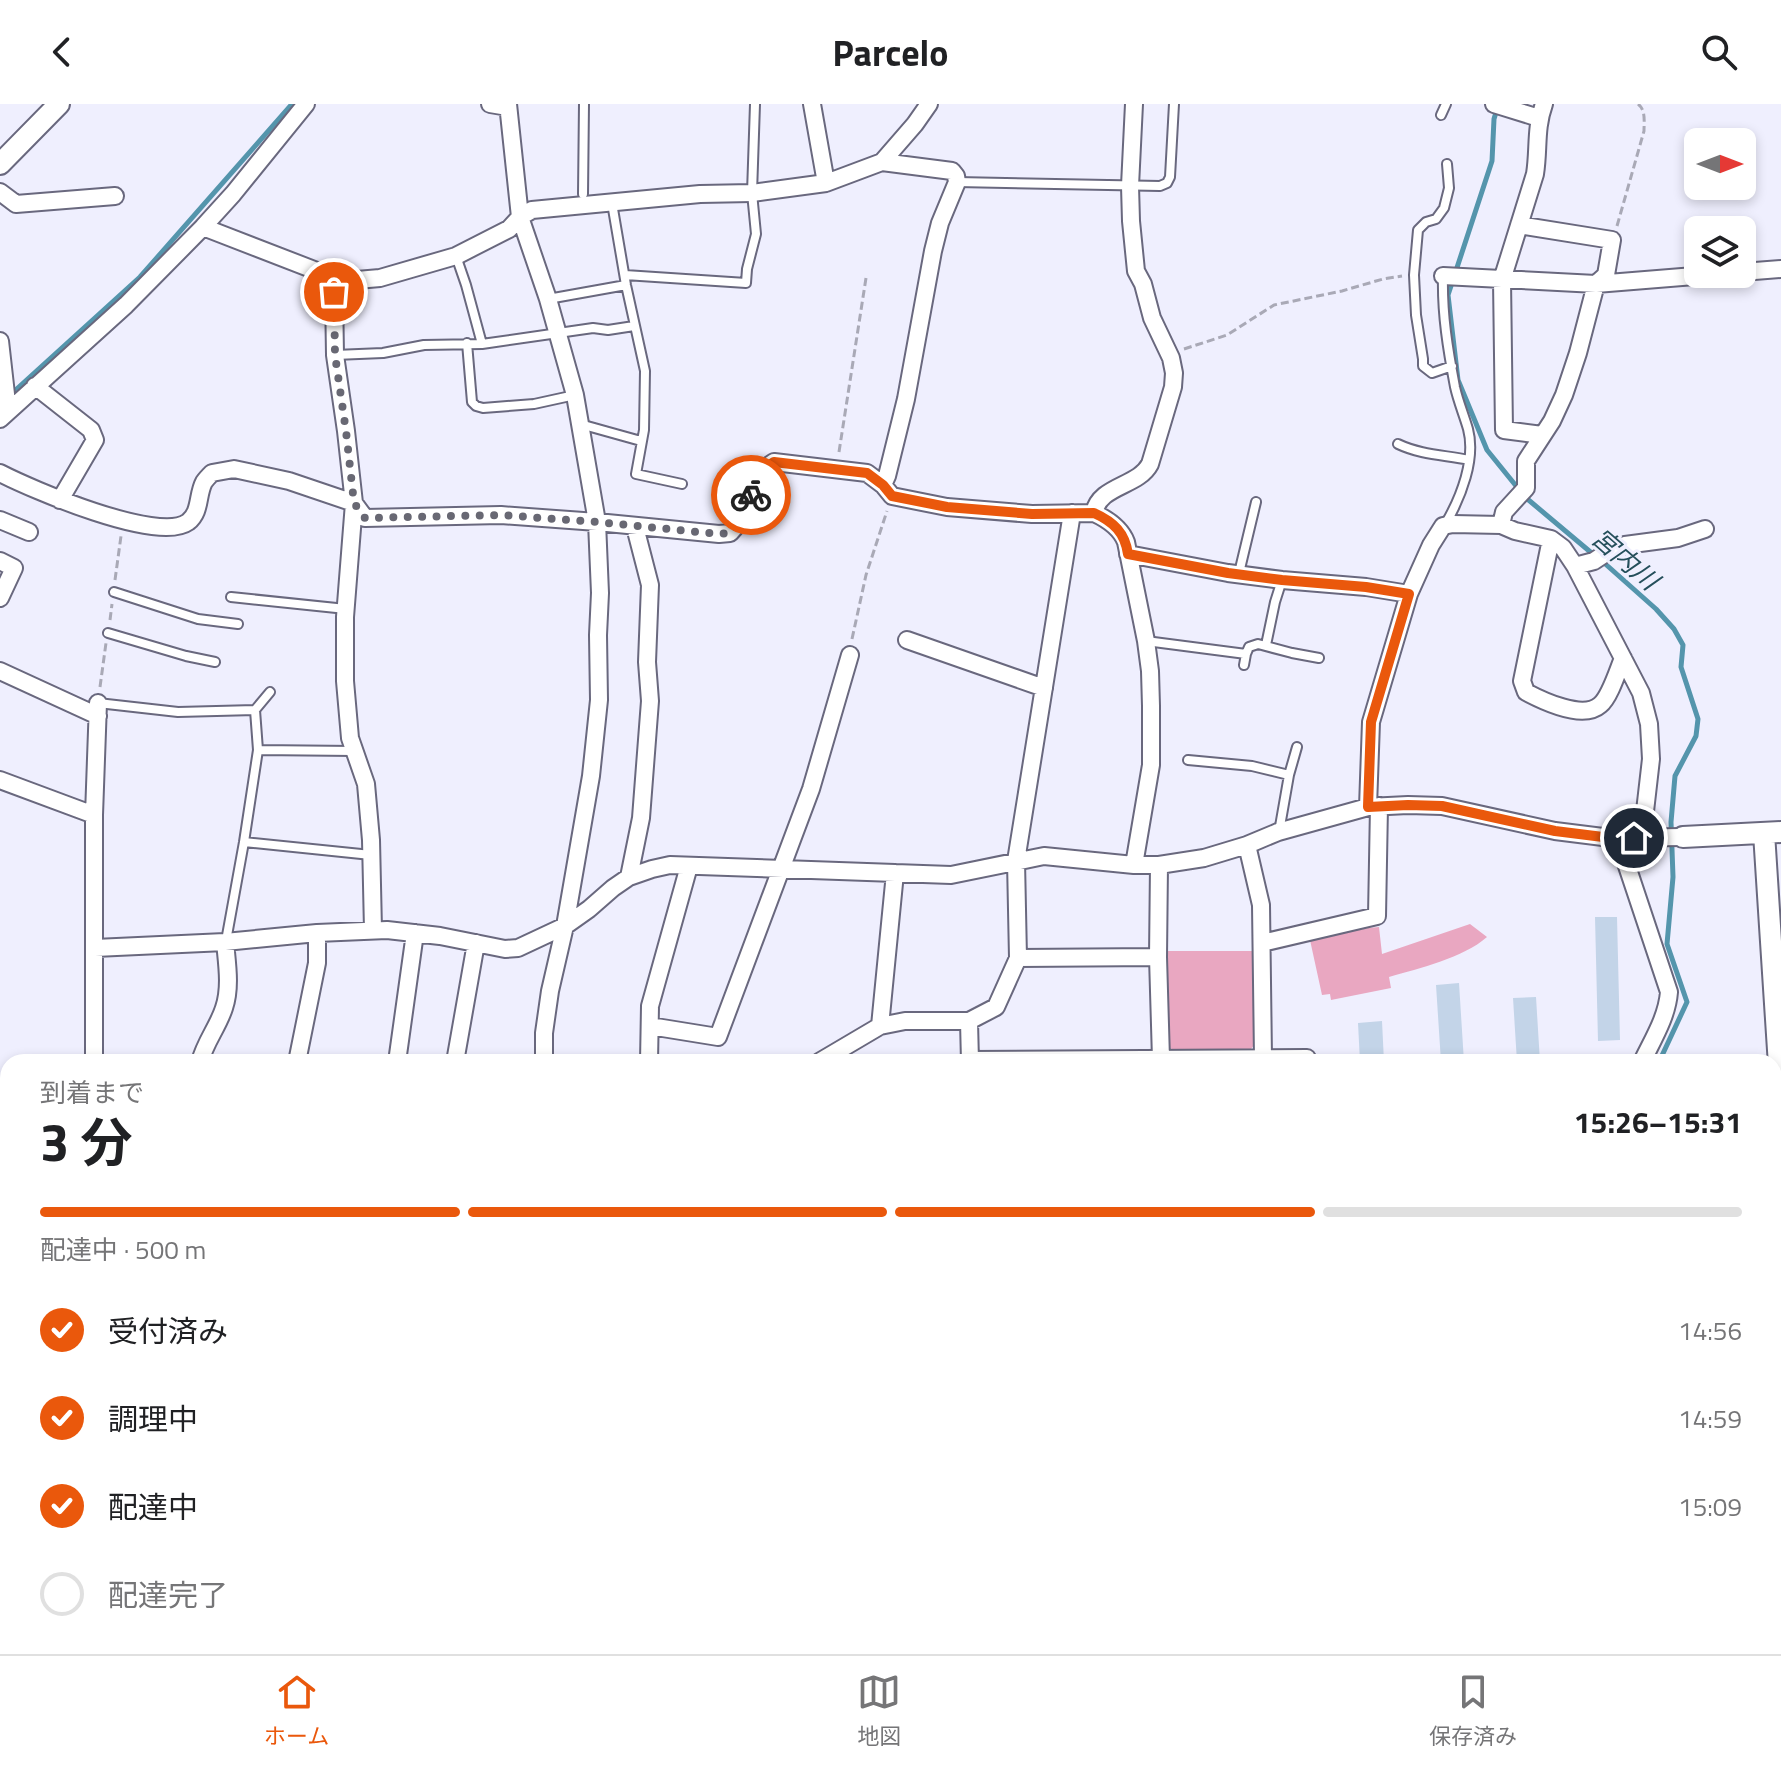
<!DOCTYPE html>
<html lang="ja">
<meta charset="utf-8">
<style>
:root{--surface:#fff;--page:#f6f6f6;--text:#202124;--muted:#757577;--line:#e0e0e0;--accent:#ea580c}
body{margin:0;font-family:"Titillium Web","Noto Sans JP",sans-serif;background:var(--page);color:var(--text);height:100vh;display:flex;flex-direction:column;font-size:30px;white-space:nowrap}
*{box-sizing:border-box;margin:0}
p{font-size:26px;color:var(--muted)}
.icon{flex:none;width:44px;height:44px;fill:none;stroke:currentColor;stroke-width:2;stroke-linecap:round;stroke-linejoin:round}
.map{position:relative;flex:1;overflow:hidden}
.panel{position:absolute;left:0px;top:950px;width:1782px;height:600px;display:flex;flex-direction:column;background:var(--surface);border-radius:24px 24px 0 0;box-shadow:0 4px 12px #0003}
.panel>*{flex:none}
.needle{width:52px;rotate:90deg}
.tools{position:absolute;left:1684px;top:24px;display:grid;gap:16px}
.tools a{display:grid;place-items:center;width:72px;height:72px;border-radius:12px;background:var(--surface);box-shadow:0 4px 12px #0003;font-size:40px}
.pin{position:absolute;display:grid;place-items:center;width:68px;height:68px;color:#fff;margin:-34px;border:4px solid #fff;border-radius:50%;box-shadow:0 2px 8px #0007}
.courier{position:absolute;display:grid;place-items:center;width:80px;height:80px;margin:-40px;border:6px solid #ea580c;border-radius:50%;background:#fff;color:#222;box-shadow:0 2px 10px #0007}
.headline em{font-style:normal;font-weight:700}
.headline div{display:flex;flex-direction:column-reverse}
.headline{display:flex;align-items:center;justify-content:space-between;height:136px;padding:0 40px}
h1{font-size:52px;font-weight:700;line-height:60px}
.bar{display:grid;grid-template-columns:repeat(4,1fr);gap:12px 8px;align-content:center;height:96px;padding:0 40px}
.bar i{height:10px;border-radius:6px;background:var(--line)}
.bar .on{background:var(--accent)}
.bar p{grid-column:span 4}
ol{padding:0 40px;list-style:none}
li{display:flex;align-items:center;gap:24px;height:88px}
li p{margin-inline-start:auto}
li .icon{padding:8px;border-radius:50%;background:var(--accent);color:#fff;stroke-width:4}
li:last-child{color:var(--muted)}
li i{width:44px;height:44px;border:4px solid var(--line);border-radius:50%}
header{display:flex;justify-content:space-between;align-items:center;height:104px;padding:0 40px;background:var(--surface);font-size:36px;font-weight:700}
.tabs{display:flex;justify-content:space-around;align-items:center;height:112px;border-top:2px solid var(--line);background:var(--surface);font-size:22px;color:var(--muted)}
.tabs a{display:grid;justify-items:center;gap:4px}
.tabs .on{color:var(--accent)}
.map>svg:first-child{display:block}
.green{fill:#e9a7c1}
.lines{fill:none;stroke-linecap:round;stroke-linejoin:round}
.stream{stroke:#5495ac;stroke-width:5}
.building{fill:#c3d4e8}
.service-casing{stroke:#69687e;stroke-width:12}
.minor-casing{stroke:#69687e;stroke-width:20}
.tertiary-casing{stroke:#69687e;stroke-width:24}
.path{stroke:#a9a9b6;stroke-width:3;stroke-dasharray:8 4;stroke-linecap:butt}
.service{stroke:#fff;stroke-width:8}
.minor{stroke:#fff;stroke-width:16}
.tertiary{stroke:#fff;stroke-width:20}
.done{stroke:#686873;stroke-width:8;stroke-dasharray:0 14.4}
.route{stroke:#ea580c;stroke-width:10}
.labels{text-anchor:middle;stroke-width:6;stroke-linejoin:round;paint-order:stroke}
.water-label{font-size:26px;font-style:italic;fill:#254f5b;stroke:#efeffe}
</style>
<header><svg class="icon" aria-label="back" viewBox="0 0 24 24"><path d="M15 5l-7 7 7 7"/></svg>Parcelo<svg class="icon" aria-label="search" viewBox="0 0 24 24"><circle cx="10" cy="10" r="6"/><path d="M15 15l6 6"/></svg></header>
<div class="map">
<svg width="1781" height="1550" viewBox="0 0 1781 1550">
<rect width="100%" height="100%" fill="#efeffe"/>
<path class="green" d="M 1470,820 L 1487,833 C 1463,854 1420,864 1389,873 L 1391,884 L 1331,896 L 1330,890 L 1322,891 L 1310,836 L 1368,824 L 1379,823 L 1382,850 Z
M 1166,847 L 1256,847 L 1255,940 L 1247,950 L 1177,950 L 1166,940 Z"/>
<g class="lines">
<path class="stream" d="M 1497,5 L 1494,15 L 1492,57 L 1448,191 L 1458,276 L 1487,346 L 1525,393 L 1594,451
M 9,292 L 140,173 L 292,0
M 1602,457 L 1656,505 L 1674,525 L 1683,541 L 1681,563 L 1698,615 L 1696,632 L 1675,672 L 1671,718 L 1673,773 L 1667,840 L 1687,898 L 1659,958
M 821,1550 L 824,1542"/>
</g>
<path class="building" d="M 1595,813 L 1617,813 L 1620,936 L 1598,937 Z
M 1459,879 L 1464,958 L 1441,958 L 1436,881 Z
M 1536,893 L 1540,958 L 1517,958 L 1513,894 Z
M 1382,917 L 1384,958 L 1360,958 L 1358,919 Z
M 749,1542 L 777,1542 L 775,1550 L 748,1545 Z"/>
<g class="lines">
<defs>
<path id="service" d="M 1441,11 L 1446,0
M 1447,60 L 1449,84 L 1444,104 L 1436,115 L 1426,118 L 1418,126 L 1414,171 L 1416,211 L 1423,255 L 1423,262 L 1432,269 L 1452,262
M 957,78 L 1160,82 L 1167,79 L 1170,73 L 1174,0
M 583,90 L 584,0
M 612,99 L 626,181 L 645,267 L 644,326 L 636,370 L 682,380
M 456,152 L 466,181 L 482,240
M 625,171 L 746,179 L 747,165 L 756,130 L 752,89 L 755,0
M 1443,172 C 1442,210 1448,246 1455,283 C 1458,297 1464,311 1468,325 C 1476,355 1461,393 1446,419
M 548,195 L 626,181
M 467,239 L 472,298 L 476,302 L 483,304 L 534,300 L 575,291
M 335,251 L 383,249 L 424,241 L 482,240 L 593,224 L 608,226 L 634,222
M 580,320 L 641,337
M 1398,340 C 1421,351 1445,351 1469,356
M 1239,469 L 1256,398
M 114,488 L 198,515 L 238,520
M 231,493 L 346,505
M 108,529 L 186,552 L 215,558
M 1146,537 L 1246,550
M 1266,541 L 1275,498 L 1282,476
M 1244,561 L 1246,550 L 1249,543 L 1258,540 L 1292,549 L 1319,554
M 98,599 L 178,608 L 255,606
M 258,646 L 354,647
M 1188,656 L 1252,662 L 1289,671
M 1279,728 L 1289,671 L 1297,643
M 244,738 L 371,751
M 226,837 L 244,738 L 258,646 L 255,606 L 270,588"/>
<path id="minor" d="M 490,0 L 508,3
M 508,0 L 520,113 L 548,195 L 575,291 L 597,418 L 600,489 L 598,531 L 599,596 L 591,672 L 565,822 L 550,887 L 544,929 L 544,958
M 812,0 L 826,79
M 1494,0 L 1539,14
M 882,58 L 952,67 L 956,72 L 957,78 L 940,119 L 933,147 L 906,295 L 887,372 L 883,381
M 0,88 L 16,100 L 115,92
M 203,123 L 340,176 L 357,176 L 380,174 L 456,152 L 509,125 L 520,113 L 532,106 L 700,90 L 752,89 L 826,79 L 882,58 L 915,20 L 929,0
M 1742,168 L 1781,165
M 1443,172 L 1596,180 L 1719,170
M 340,176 L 334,188 L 335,251 L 346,327 L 354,399 L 345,513 L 345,577 L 350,634 L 366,680 L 371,736 L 373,826
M 0,237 L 8,308
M 35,282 L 91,326 L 95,336 L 60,396
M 0,315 L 126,201 L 203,123 L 233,90 L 306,0
M 1542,331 L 1504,326 L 1502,176 L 1535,70 C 1539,45 1535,25 1544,0
M 0,369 C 31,385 158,440 188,418 C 201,408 197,391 204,378 C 206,375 209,372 212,369 L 234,365 L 289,377 L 354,399 L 365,414 L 501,411 L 597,418 L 719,430 L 730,429 L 739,419 L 762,366 L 774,358 L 867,369 L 883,381 L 892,392 L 947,403 L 1032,410 L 1094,409 C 1107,415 1121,425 1126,438 L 1146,537 L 1150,567 L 1151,602 L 1151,661 L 1134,761
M 1094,409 C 1099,381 1138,383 1150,360 L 1173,283 L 1174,269 L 1171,254 L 1152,214 L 1143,180 L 1136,167 L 1131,117 L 1130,82 L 1134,0
M 0,416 L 29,428
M 1501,421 L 1504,408 L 1526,384 L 1526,357 L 1552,317 L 1564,291 L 1578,249 L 1596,180 L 1606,171 L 1612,136 L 1519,121
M 1551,435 L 1522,577 L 1526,588 C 1543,597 1583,616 1600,601 C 1610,593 1618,566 1623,554
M 1128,450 L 1228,469 L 1282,476 L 1366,483 L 1409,490
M 0,457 L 14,464 L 0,494
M 1575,462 L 1594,457 L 1606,449 L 1625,441 L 1678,434 L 1705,425
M 907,536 L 1044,584
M 0,567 L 98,612
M 0,676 L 94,711
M 1368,703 L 1371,618 L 1409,490 L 1431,441 L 1443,422 L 1453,420 L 1501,421 L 1515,427 L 1551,435 L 1563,444 L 1575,462 L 1641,589 L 1649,620 L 1651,655 L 1644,716 L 1627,744 L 1625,756 L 1669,888 C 1667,913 1653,935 1642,958
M 1247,741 L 1261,801 L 1263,954
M 1159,761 L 1158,853 L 1161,955
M 629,773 L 641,714 L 650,597 L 647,558 L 650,481 L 635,423
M 1262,839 L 1377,812 L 1379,702
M 95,844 L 225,838 L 317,829 L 387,826 L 440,832 L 505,845 L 518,844 L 565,822 L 589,805 L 613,784 L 629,773 L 652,765 L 670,761 L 951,771 L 1044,752 L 1134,761 L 1159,761 L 1204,754 L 1247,741 L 1278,728 L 1368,703 L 1408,701 L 1442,702 L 1555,727 L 1611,734 L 1683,733
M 1018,854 L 1158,853
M 969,917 L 970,958
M 650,922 L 718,933 L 811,685 L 850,551
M 880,922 L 895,769
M 970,956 L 1307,954 L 1307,958
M 94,958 L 94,711 L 98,599
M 200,958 C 205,938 218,923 224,904 C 231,883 227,860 225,838
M 297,958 L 317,859 L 317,829
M 397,958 L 415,829
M 455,958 L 476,839
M 649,958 L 650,902 L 689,762
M 819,958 L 880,922 L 905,917 L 969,917 L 996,903 L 1018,854 L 1016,757 L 1072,409
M 0,987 L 8,987
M 1774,1252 L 1775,1235
M 0,1330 L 8,1324
M 0,1416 L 8,1457
M 0,1503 L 8,1501
M 133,1542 L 143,1550
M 521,1542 L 521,1550
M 694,1542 L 695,1550
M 1076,1542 L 1077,1550
M 1497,1542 L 1497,1550
M 1762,1542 L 1762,1550
M 23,1550 L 30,1544
M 284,1550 L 290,1542
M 871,1550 L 873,1542
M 1011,1550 L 1012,1542
M 1252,1550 L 1252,1542
M 1367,1550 L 1434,1542"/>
<path id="tertiary" d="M 0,60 L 59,0
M 1764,729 L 1780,977 L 1775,1235
M 1683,733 L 1781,728
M 0,1107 L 8,1107"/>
</defs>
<use href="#service" class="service-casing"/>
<use href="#minor" class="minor-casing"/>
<use href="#tertiary" class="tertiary-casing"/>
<path class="path" d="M 1617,122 L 1644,27 C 1644,18 1646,6 1638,0
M 1184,245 L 1227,231 L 1274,201 L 1342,187 L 1383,175 L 1402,172
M 839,348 L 866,174
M 115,476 L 121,432
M 110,516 L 112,500
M 852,535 L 866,471 L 887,407
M 100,583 L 106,539"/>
<use href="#service" class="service"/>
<use href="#minor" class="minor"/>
<use href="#tertiary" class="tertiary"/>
</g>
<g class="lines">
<path class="done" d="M 334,188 L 335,251 L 346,327 L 354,399 L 365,414 L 501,411 L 597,418 L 719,430 L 730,429 L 739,419 L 751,391"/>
<path class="route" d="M 751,391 L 762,366 L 774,358 L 867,369 L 883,381 L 892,392 L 947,403 L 1032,410 L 1094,409 C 1114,418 1125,429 1128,450 L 1228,469 L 1282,476 L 1366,483 L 1409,490 L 1371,618 L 1368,703 L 1408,701 L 1442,702 L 1555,727 L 1611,734 L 1634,734"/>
</g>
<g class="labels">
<g class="water-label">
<text transform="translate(1625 455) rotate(41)" y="9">宮内川</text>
</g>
</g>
</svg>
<div class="tools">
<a><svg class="needle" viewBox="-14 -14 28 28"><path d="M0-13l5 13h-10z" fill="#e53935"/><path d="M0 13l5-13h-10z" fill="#757577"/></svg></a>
<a><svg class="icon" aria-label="layers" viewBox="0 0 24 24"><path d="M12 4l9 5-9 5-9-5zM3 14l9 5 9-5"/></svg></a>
</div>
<div class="pin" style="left:334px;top:188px;background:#ea580c"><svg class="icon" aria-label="bag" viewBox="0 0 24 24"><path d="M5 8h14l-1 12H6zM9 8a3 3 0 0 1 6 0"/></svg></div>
<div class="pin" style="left:1634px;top:734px;background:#1f2937"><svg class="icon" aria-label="home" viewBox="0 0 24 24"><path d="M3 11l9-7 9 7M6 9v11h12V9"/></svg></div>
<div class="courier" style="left:751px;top:391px"><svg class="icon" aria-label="bike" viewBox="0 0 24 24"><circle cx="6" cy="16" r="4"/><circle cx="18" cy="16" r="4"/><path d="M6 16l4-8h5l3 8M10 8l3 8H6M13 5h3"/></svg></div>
<section class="panel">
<div class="headline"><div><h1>3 分</h1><p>到着まで</p></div><em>15:26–15:31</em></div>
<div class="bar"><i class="on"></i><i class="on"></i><i class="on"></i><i></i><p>配達中 · 500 m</p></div>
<ol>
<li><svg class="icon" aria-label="check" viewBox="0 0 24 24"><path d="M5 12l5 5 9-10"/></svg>受付済み<p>14:56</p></li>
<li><svg class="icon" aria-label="check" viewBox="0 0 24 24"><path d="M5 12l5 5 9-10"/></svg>調理中<p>14:59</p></li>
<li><svg class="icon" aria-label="check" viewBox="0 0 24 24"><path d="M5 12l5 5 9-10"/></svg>配達中<p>15:09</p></li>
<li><i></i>配達完了</li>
</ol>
</section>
</div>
<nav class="tabs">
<a class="on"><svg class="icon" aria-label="home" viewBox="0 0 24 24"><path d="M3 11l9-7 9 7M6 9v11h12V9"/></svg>ホーム</a>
<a><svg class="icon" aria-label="map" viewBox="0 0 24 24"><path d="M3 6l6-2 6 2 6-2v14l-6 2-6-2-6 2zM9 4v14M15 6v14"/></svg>地図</a>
<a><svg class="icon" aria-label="saved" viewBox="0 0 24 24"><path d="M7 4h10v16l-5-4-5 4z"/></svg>保存済み</a>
</nav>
